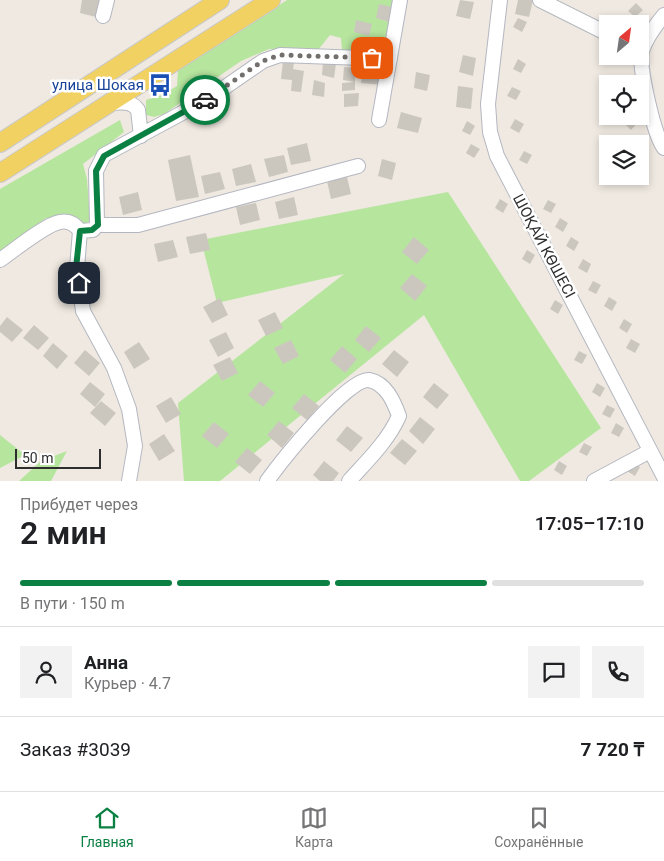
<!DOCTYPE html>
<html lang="ru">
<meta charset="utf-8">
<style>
:root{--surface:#fff;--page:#f2f2f2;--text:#202124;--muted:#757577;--line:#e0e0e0;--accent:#0b8043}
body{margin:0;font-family:Roboto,sans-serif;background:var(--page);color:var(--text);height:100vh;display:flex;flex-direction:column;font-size:19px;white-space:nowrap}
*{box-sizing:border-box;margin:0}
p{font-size:16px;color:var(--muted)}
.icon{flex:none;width:28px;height:28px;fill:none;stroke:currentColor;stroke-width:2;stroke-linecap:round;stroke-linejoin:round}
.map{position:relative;height:481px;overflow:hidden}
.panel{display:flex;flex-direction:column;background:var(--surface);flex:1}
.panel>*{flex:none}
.needle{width:32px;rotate:29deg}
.controls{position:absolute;left:599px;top:15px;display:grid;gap:10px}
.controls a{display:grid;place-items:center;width:50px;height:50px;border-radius:0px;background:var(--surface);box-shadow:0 2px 8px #0003;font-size:25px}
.scale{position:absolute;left:15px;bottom:12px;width:86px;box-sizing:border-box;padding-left:5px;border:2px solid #2e2e2e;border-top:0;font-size:14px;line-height:18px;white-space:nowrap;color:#2e2e2e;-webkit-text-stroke:4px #fff;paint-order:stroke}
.pin{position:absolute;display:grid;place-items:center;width:42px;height:42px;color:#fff;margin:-21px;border-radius:10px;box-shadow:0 2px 8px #0006}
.courier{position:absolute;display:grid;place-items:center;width:50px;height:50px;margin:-25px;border:4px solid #0b8043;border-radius:50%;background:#fff;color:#222;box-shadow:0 1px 6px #0007}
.summary em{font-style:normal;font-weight:600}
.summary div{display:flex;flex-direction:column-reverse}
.summary{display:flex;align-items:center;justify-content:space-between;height:85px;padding:0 20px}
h1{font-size:32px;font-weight:600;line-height:38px}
.bar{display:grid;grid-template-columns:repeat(4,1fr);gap:8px 5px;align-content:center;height:60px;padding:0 20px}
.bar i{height:6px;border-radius:4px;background:var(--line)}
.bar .active{background:var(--accent)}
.bar p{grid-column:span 4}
.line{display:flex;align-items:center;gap:12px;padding:0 20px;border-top:1px solid var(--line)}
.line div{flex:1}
.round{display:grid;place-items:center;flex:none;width:52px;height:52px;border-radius:0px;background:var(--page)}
.tab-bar{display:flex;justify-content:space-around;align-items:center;height:70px;border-top:1px solid var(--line);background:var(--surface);font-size:14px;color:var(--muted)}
.tab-bar a{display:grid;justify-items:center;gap:2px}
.tab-bar .active{color:var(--accent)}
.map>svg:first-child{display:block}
.green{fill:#b6e59e}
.building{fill:#cbc7bf}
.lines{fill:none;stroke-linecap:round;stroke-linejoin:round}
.minor-casing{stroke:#b4b7c1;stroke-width:16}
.major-casing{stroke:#c9c9c9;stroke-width:20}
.minor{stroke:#fff;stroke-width:14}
.major{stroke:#f2d163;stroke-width:18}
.done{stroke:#726f6d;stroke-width:5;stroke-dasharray:0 9}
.route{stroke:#0b8043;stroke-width:6}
.labels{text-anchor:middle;stroke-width:5;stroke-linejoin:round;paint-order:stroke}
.transit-label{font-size:15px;fill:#164399;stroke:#fff;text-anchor:end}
.street-label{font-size:15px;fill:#2e2e2e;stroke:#fff}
</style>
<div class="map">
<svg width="664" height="481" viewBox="0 0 664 481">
<rect width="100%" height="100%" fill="#efe9e1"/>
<path class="green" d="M 287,0 L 394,0 L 385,48 L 383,52 L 342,51 L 341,38 L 330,35 L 318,50 L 269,49 L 241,61 L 164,114 L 154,117 L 146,115 L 146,100 L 162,95 L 177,86 L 178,70 Z
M 120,120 L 124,132 L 83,164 L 87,179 L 90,221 L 83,225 L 76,218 L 46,218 L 0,251 L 0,189 Z
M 448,192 L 601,428 L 529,481 L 520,481 L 424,315 L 220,481 L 184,481 L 178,403 L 344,274 L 217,303 L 201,240 Z
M 0,435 L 25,455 L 0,468 Z
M 67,451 L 51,481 L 19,481 L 41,461 Z"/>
<path class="building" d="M 82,0 L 100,0 L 96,17 L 80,13 Z
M 460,0 L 474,2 L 470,19 L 456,16 Z
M 518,0 L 533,0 L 529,17 L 515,14 Z
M 636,3 L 643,10 L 635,17 L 628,11 Z
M 379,4 L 392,7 L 389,22 L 376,18 Z
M 518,18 L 527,22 L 522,32 L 513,27 Z
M 356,20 L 372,24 L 369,36 L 354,32 Z
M 463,55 L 476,58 L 473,76 L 459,72 Z
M 518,59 L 526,64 L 521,73 L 513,69 Z
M 283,61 L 294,63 L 293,69 L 304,71 L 301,92 L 291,91 L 292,80 L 281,79 Z
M 323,62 L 336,64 L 334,78 L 322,75 Z
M 344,67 L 356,68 L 355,82 L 343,80 Z
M 363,68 L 383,71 L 381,85 L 361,83 Z
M 416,72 L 430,75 L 427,91 L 414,88 Z
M 314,80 L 325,83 L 324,97 L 312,95 Z
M 355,82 L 355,90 L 342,91 L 342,83 Z
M 458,86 L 473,88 L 471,109 L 456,107 Z
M 512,87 L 521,91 L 516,100 L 507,96 Z
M 359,93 L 358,106 L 344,107 L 344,94 Z
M 401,112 L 422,118 L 418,133 L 397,128 Z
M 631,116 L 638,122 L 631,130 L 624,123 Z
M 515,119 L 524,124 L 519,133 L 510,128 Z
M 467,121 L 475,126 L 470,135 L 462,131 Z
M 636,136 L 643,142 L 640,146 L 640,144 L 629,144 Z
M 307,143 L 311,161 L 291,165 L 287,148 Z
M 471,144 L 480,149 L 474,158 L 466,153 Z
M 524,151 L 532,155 L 527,164 L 519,160 Z
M 190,155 L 199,197 L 176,201 L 168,160 Z
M 284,155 L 288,172 L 269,177 L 264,159 Z
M 382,159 L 396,163 L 392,180 L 378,176 Z
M 251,164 L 256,182 L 236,186 L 232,169 Z
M 220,172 L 225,189 L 205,194 L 201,176 Z
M 347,177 L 351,194 L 331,199 L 327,181 Z
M 138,192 L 142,210 L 123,215 L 119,197 Z
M 294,197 L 298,215 L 279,219 L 275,202 Z
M 500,199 L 508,204 L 503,213 L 495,208 Z
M 548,200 L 556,204 L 551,213 L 543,209 Z
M 256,203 L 260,220 L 240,225 L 236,207 Z
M 560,218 L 568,223 L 563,232 L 555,227 Z
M 206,233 L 210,250 L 190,254 L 186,237 Z
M 414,237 L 429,250 L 417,264 L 402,252 Z
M 571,237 L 579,242 L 574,251 L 566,246 Z
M 173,240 L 178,257 L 158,262 L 154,244 Z
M 527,250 L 535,255 L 530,264 L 522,259 Z
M 583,259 L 591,264 L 587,273 L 578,268 Z
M 412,274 L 427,286 L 415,301 L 400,288 Z
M 593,281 L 601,285 L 596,294 L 588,290 Z
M 609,297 L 617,302 L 612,311 L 604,306 Z
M 220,298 L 228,315 L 212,323 L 203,307 Z
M 555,300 L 563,305 L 558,314 L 550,309 Z
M 275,312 L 283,328 L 266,336 L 258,320 Z
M 7,317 L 23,330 L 12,342 L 0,332 L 0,326 Z
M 624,319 L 632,324 L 627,333 L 619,328 Z
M 34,325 L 49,338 L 38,350 L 23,338 Z
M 366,326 L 381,338 L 369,352 L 355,340 Z
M 226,332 L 234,348 L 218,357 L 209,340 Z
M 631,339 L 640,344 L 635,353 L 626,348 Z
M 291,340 L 299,356 L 283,364 L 274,348 Z
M 139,342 L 150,359 L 134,369 L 124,352 Z
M 53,343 L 68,356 L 57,369 L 43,356 Z
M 342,346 L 357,359 L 345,373 L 330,360 Z
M 85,350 L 100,363 L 89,376 L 74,363 Z
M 394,350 L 409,362 L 397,377 L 382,364 Z
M 579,351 L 587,355 L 582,364 L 574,360 Z
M 230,357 L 238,373 L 222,381 L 213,365 Z
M 260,381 L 275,393 L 263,407 L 248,395 Z
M 90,382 L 105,394 L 95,407 L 80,394 Z
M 434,383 L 449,395 L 437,409 L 423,397 Z
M 597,383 L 605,388 L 600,397 L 592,392 Z
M 304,394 L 319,406 L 307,420 L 292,408 Z
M 171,397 L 181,414 L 166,423 L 156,406 Z
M 101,401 L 116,413 L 105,426 L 90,413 Z
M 607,405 L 615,409 L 610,418 L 602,414 Z
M 420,417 L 435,429 L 423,444 L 409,431 Z
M 279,421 L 294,433 L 282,448 L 267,435 Z
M 214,422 L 229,434 L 217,448 L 202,436 Z
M 616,423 L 624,428 L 619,437 L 611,433 Z
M 347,426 L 363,438 L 351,452 L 336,440 Z
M 164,434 L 175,451 L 159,461 L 149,444 Z
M 402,439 L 417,451 L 405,465 L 390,453 Z
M 584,443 L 592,447 L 587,456 L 579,452 Z
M 247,448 L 262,460 L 250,474 L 235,462 Z
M 324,461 L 339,473 L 333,481 L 320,481 L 313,475 Z
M 559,461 L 567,466 L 562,475 L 554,470 Z
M 632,462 L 640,467 L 635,476 L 627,471 Z"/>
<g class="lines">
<defs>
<path id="minor" d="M 500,0 L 488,104 L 490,132 L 497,156 L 664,477
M 540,0 L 608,34
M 664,15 C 655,26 646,38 642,51 C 638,66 654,135 664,148
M 103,16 L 107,0
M 110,103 C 121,103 131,100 138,110 L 141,136
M 379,120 L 400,0
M 97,225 L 138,225 L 358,166
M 80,231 L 93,230 L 97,225 L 96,171 L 104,155 L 208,99 L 263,61 L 280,55 L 390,59
M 0,260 C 13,251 46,224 60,222 C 69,220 75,224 80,231 L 77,268 L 83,311 L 114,368 L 129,409 L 135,446 L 129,481
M 267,481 C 280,463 348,377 369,380 C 386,383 394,402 399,416 C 388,441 367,461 349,481
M 594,481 L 650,451"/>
<path id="major" d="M 0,143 L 220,0
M 0,173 L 271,0"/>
</defs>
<use href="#minor" class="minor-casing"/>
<use href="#major" class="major-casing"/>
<use href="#minor" class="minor"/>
<use href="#major" class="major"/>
</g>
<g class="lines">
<path class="done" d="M 205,100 L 263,61 L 280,55 L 372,58"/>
<path class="route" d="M 79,283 L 76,268 L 80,231 L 92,230 L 98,225 L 96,171 L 104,156 L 205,100"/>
</g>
<defs>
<symbol id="bus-bare" viewBox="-9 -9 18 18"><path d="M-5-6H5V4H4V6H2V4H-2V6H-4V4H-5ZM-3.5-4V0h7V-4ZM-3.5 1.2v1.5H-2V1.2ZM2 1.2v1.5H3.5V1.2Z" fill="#1a4fb4" stroke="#fff" stroke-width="2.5" paint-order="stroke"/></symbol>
</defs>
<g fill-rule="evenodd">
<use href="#bus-bare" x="144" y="69" width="32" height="32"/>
</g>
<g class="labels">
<g class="transit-label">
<text x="144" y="90">улица Шокая</text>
</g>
<g class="street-label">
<text transform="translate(544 246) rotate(62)" y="5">ШОҚАЙ КӨШЕСІ</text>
</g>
</g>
</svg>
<div class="controls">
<a><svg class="needle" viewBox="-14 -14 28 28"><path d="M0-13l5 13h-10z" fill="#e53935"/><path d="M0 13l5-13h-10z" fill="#757577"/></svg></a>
<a><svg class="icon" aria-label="locate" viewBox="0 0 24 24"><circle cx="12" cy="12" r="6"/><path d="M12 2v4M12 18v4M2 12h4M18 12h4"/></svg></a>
<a><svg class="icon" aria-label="layers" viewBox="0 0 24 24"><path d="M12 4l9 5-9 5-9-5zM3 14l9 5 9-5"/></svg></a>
</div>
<div class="scale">50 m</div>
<div class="pin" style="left:372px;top:58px;background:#ea580c"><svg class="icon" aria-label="bag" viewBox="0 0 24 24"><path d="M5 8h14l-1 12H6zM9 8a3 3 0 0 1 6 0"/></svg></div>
<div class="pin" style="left:79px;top:283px;background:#1f2937"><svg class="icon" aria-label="home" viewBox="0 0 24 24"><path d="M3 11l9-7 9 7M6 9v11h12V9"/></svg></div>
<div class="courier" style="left:205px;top:100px"><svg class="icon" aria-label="car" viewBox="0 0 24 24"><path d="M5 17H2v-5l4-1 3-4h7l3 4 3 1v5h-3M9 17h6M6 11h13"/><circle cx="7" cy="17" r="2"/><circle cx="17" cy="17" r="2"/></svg></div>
</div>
<section class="panel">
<div class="summary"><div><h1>2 мин</h1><p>Прибудет через</p></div><em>17:05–17:10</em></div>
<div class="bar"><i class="active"></i><i class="active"></i><i class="active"></i><i></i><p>В пути · 150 m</p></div>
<div class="line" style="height:90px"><a class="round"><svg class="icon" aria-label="person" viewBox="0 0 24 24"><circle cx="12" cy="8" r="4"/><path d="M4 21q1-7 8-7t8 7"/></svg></a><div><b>Анна</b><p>Курьер · 4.7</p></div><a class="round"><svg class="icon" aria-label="chat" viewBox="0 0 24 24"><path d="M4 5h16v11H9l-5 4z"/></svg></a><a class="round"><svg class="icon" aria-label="phone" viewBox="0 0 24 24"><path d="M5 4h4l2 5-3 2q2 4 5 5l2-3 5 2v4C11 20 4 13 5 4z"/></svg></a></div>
<div class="line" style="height:65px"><div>Заказ #3039</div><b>7 720 ₸</b></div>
</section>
<nav class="tab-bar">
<a class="active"><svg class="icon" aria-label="home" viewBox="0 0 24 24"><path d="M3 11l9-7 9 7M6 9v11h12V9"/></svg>Главная</a>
<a><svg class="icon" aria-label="map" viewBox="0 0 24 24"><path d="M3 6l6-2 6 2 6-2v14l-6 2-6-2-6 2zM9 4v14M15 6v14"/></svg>Карта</a>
<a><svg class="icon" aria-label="saved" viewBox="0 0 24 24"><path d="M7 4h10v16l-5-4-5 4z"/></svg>Сохранённые</a>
</nav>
